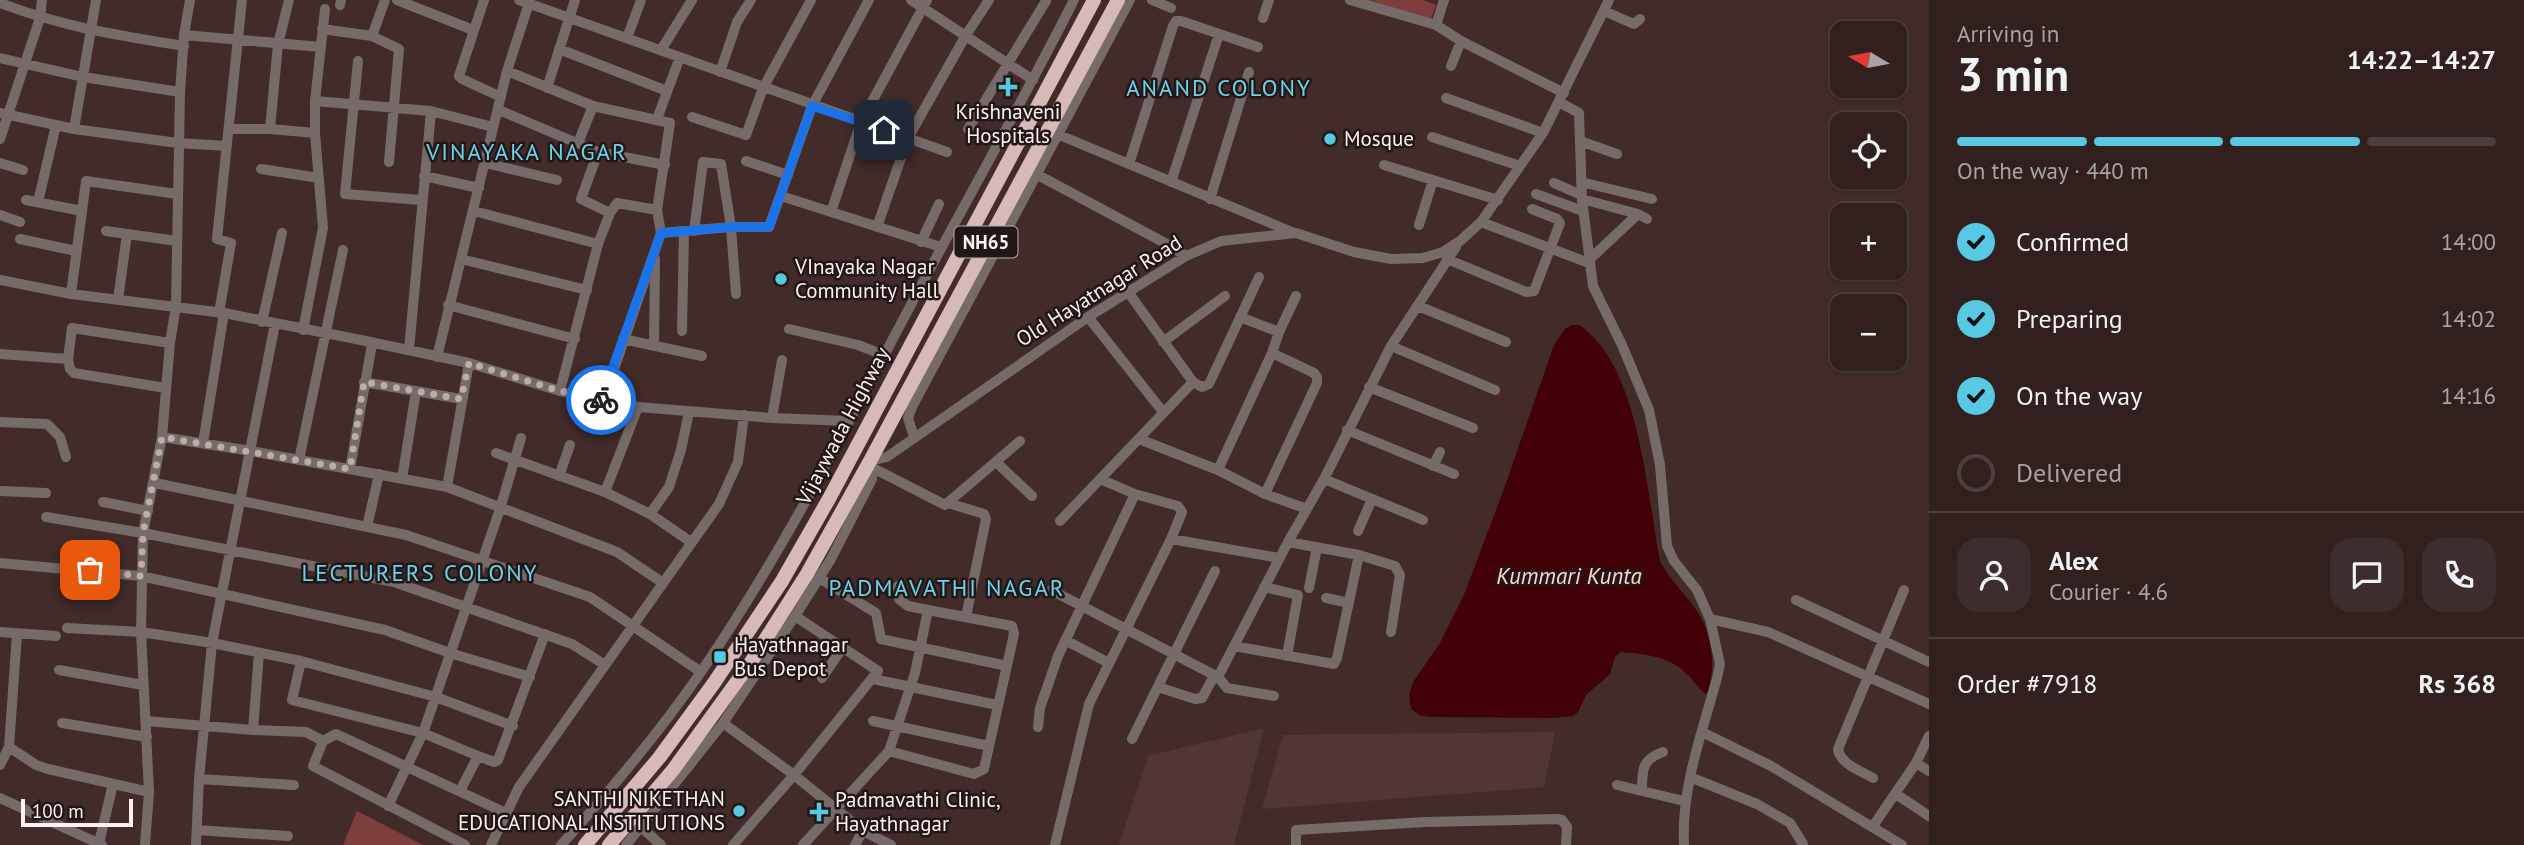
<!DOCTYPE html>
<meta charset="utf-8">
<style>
:root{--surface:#32201f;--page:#3d2d2c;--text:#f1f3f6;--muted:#a8a3a4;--line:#4d3e3d;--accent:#57c9e3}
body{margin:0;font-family:"PT Sans",sans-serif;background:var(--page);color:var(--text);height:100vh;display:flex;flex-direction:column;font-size:26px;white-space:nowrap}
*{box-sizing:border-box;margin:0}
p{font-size:23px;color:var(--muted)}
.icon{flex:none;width:38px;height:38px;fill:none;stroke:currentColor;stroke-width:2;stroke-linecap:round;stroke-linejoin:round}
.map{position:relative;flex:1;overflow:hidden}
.panel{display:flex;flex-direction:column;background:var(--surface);width:595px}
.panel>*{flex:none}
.needle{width:46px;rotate:280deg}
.tools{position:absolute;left:1830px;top:21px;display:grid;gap:14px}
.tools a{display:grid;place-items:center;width:77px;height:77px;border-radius:14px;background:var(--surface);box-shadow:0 2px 5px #0004,0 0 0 2px var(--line);font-size:35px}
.scale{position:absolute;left:21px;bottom:18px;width:112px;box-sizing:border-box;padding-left:7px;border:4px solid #fef1f0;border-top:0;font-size:19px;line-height:24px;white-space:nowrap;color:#fef1f0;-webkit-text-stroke:5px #211716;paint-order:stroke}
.pin{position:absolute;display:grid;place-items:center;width:60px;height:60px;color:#fff;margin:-30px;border-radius:14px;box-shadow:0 4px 10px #0006}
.courier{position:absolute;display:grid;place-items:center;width:70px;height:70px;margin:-35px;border:5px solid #1a73e8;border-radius:50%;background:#fff;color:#222;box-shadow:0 2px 9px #0007}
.head em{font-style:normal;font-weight:600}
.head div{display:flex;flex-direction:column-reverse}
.head{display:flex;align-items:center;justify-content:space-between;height:119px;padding:0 28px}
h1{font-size:46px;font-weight:600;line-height:52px}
.bar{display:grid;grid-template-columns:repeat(4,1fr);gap:10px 7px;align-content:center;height:84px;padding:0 28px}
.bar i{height:9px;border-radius:5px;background:var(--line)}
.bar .current{background:var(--accent)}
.bar p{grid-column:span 4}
.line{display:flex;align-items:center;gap:18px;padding:0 28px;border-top:2px solid var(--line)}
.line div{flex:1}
.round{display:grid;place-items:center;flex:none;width:74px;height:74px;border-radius:21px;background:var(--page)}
ol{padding:0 28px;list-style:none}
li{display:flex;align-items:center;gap:21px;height:77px}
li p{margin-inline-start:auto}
li .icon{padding:7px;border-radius:50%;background:var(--accent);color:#111;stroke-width:4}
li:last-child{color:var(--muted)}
li i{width:38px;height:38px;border:4px solid var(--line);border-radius:50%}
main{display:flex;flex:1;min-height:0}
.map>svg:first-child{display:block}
.built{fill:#523634}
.green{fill:#7e3e3b}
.water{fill:#420106}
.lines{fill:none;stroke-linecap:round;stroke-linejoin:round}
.minor{stroke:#776b6a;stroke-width:10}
.highway{stroke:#d7bab7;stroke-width:14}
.done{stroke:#bcacaa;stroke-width:7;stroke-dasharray:0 12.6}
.route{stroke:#1a73e8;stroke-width:9}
.poi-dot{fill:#57c9e3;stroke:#211716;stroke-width:2.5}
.labels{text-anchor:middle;stroke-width:5;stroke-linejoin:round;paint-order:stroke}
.shield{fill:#211716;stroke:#bcb0af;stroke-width:2}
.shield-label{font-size:19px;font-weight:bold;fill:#fef1f0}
.poi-label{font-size:21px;fill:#fef1f0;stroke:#211716;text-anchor:start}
.street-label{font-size:21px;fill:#fef1f0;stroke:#211716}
.neighbourhood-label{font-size:23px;letter-spacing:2px;fill:#6dd2ea;stroke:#211716}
.water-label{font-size:23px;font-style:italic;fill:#ffd3cf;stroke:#211716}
</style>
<main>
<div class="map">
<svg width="1929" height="845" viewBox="0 0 1929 845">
<rect width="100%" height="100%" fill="#422b29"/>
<path class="built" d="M 1264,728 L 1234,845 L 1119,845 L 1148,756 Z
M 1555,732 L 1544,787 L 1262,809 L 1283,735 Z"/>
<path class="green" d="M 1370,0 L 1423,0 L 1436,5 L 1430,21 Z
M 357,811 L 423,845 L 343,845 Z"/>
<path class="water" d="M 1571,325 L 1579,325 C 1640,365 1647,495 1660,561 C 1670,582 1690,597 1701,618 C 1713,640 1715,669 1708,692 L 1706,694 C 1698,689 1694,680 1686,673 C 1668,656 1645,654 1621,652 L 1615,657 L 1610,674 L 1586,695 L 1578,712 L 1573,716 L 1552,718 L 1430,717 L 1419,715 L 1412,710 L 1410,704 L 1409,694 L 1413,682 L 1440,643 L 1464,595 L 1505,486 L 1554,345 L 1565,329 Z"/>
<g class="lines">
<path class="minor" d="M 289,0 L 278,44 L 270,129 L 315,133
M 397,0 L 473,30
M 484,0 L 459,76 L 462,79 L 501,97
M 519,0 L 947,152
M 911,0 L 1033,80
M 1152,0 L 1171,8
M 1350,0 L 1436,25 L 1461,41 L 1564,93
M 0,3 C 63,27 117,35 184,46
M 340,5 L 341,0
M 1604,11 L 1634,24 L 1640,19
M 1263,18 L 1269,0
M 1436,25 L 1444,0
M 322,29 L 372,36 L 399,49 L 389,162
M 184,35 L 321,47
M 372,36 L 385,0
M 627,38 L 641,0
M 559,49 L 667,91
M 661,50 L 692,0
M 0,58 L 83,77 L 180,92
M 358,61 L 345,194 L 421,200
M 1451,66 L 1461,41
M 507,71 L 593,106 L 670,123 L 657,210 L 661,233 L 603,401
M 720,72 L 737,22 L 751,0
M 547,88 L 575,0
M 1446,98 L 1543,133
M 315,101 L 431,111 L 493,127
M 1559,102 L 1579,113 L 1582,199 L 1593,286 L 1622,345 L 1649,410 L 1660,465 L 1667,546 L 1674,561 L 1697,590 L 1710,619 L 1720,664 L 1717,678 C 1702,733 1681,788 1684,845
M 499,110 L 598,152 L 665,165
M 0,113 L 74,129 L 178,143 L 227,146
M 692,117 L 746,135 L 763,88 L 811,0
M 657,119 L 680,57
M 74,129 L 96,0
M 229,129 L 270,129
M 968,129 L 1046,1
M 1057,134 L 1292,232
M 1432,137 L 1520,166
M 0,139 L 40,18 L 42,0
M 1580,141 L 1617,154
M 578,143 L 593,106
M 598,152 L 581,199 L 610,213
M 746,161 L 788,175
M 0,163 L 23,170
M 485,163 L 557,180
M 1129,164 L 1173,26 L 1176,21 L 1181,21 L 1258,47
M 1384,165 L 1498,200
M 261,169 L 319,178
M 1036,174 L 1165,243 L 1186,256
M 424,176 L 479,188
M 1171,182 L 1219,34
M 1581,182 L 1652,199
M 1554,183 L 1581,195
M 1536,194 L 1583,211
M 781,196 L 941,247
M 1210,199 L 1249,72
M 1582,199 L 1638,214 L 1647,219
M 26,200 L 82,211
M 38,202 L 56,125
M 474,211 L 598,244
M 831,212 L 861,122 L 927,0
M 0,215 L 20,222
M 1481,222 L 1589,263
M 1419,225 L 1433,180
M 877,227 L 908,138 L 966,35 L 989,0
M 106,231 L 177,241
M 694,231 L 703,162 L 721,164 L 731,227 L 736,294
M 661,233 L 731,227 L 769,227 L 812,106 L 869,0
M 20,239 L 76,251
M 921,242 L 939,204
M 461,259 L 587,290
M 1447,259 L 1526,292 L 1534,291 L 1560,223 L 1557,219 L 1532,209
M 1589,260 L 1638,214
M 0,280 L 71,294 L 224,313 L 361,340 L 469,363 L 560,391 L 638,407 L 772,418 L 848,421
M 1128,292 L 1193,382 L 1202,387 L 1209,384 L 1259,277
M 71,294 L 86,181 L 177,194
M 118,300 L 127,234
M 448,305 L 575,339
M 1418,306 L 1506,342
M 219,313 L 231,243 L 217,239 L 242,0
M 1088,317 L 1163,412
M 262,322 L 282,233
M 789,329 L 858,345 L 884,355
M 303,330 L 323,228 L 315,133 L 315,101 L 325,9
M 682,331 L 684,231
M 1279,332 L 1296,296
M 623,339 L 702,356
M 1163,342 L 1225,296
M 654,346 L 655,259
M 1391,346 L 1495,390
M 409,350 L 431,111
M 0,354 L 68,359 L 72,328 L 170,343
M 437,357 L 507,71 L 530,0
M 68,359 L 70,369 L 74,373 L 166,388
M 364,382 L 461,399
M 1369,387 L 1473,428
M 560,391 L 598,244 L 610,213 L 617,203 L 657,210
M 772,418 L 782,360
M 0,422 L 47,424 L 60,437 L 66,457
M 1347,430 L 1454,474
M 162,437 L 251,451 L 447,487 L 617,552 L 663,583
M 914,437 L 908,418 L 912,407 L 1130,0
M 1139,439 L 1218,470 L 1265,494 L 1307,509
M 203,443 L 224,313
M 496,453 L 605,492 L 650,514 L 691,542
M 299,460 L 343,250
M 996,462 L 1032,496
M 1433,466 L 1440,452
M 873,468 L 945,505 L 1020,441
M 350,469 L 372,344
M 1218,470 L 1272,353 L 1279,332 L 1240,317
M 559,476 L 570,445
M 402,479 L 416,391
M 1324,479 L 1423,520
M 155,483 L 406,535 L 590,597 L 701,672
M 447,487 L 469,363
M 0,491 L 46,493
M 605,492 L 638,407
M 1265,494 L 1317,383 L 1317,377 L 1314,373 L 1272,353
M 103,502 L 148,511
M 948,503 L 984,514 L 986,519 L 966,617
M 650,514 L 669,487 L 681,450 L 689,412
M 46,517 L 143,533 L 394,582 L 572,644 L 605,665
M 1060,521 L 1193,382
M 367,527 L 379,474
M 1358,531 L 1372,499
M 1171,539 L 1279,558
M 1288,542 L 1359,555 L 1395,566 L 1400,575 L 1391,632
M 0,563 L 141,576 L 385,630 L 450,653 L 530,677
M 819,578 L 876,613 L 881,639 L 1007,666
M 1264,587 L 1298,595 L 1287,656
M 1309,588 L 1317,547
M 1051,590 L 1218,677 L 1288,542 L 1324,479 L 1391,346 L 1456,247
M 1326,598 L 1349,603
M 1796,600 L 1929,662
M 1710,619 L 1768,632 L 1929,704
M 67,628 L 141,632 L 212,643 L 301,661 L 436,697 L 513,726
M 0,632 L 56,636
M 1065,640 L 1109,663
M 1234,646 L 1334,664 L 1337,658 L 1359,555
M 301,661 L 292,700 L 423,733 L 478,756
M 59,670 L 143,685
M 1218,677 L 1227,688 L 1274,696
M 822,678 L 843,647
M 873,679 L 997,705
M 1158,687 L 1195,699 L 1202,698 L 1214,676
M 146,721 L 253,730 L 306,732 L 323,741
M 873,721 L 989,746
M 62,723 L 147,737
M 723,723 L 794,775 L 863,831 L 891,845
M 1038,727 L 1040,708 L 1058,656 L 1135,494
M 253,730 L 259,653
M 1702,732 L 1771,766 L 1902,845
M 1132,739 L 1215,571
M 9,747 L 36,765 L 48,769 L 149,792
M 889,751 L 974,774 L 984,769 L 1014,634 L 1012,626 L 928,610
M 1916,763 L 1929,771
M 0,765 L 9,747 L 17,634
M 1690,777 L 1757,804 L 1790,823 L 1803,844
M 1873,778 C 1861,771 1840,764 1838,749 L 1904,590
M 199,779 L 294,785
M 1617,785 L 1684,801
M 460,791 L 478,756 L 494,762 L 498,760 L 545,634
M 1642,791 C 1642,770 1642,759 1663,752
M 1896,794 L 1929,816
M 0,798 L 102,845
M 388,806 L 423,733 L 500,509 L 521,438
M 1873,826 L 1916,763 L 1929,736
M 642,828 L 661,845
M 197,830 L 288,836
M 99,843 L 113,784
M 145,845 L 149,792 L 141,632 L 143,533 L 162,437 L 170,343 L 176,306 L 180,92 L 184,35 L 190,0
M 196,845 L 199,779 L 212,643 L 275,324
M 465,845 L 313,766 L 323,741 L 336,734 L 506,813
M 491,845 L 519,787 L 719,504 L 738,462 L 744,415
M 561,845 C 611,790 659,733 701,672 C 782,554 847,425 914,299 C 967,199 1023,101 1074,0
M 626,845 L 723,723 L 795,616 L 831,559 L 872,479 L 873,468 L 870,461 L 887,457 L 1088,317 L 1186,256 L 1221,241 L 1296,233 L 1354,252 L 1391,259 L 1423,258 L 1443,252 L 1460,241 L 1481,222 L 1543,133 L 1609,0
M 733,845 L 794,775 L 878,671 L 795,616
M 803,845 L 889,751 L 915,673 L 928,610 L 908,606 L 899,599 L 898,586
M 855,845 L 863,831
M 1055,845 L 1089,704 L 1171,539 L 1182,512 L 1178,506 L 1135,494 L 1100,479
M 1296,845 L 1296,830 L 1425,822 L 1557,819 L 1562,820 L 1567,827 L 1566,845"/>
<path class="highway" d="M 585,845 L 659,758 L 714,683 L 782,581 L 830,497 L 1094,0
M 609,845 L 673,770 L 751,662 L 807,574 L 870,461 L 1118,0"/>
</g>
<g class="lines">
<path class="done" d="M 90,570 L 141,576 L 143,533 L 162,437 L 350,469 L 364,382 L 461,399 L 469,363 L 560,391 L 601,400"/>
<path class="route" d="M 601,400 L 661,233 L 731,227 L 769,227 L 812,106 L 884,130"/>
</g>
<g class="poi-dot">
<path d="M1004.5 76.5h7v7h7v7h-7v7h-7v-7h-7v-7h7z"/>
<circle cx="1330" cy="139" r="7"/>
<circle cx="781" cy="279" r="7"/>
<rect x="713" y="650" width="14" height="14" rx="3.5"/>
<circle cx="739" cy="811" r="7"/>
<path d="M815.5 801.5h7v7h7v7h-7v7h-7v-7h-7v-7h7z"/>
</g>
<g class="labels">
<rect class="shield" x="954.5" y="226.5" width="63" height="31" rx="5"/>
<g class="shield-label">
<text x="986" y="249">NH65</text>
</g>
<g class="poi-label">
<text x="1008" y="119" text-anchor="middle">Krishnaveni<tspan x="1008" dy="24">Hospitals</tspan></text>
<text x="1344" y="146">Mosque</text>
<text x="795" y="274">VInayaka Nagar<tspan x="795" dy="24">Community Hall</tspan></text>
<text x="734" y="652">Hayathnagar<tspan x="734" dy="24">Bus Depot</tspan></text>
<text x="725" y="806" text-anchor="end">SANTHI NIKETHAN<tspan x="725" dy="24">EDUCATIONAL INSTITUTIONS</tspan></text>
<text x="835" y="807">Padmavathi Clinic,<tspan x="835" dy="24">Hayathnagar</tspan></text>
</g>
<g class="street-label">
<text transform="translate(1099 291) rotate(-32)" y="7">Old Hayatnagar Road</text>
<text transform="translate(843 426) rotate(-62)" y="7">Vijaywada Highway</text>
</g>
<g class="neighbourhood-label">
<text x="1219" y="96">ANAND COLONY</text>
<text x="527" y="160">VINAYAKA NAGAR</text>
<text x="420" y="581">LECTURERS COLONY</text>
<text x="947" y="596">PADMAVATHI NAGAR</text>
</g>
<g class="water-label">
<text x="1569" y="584">Kummari Kunta</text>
</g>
</g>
</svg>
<div class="tools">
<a><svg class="needle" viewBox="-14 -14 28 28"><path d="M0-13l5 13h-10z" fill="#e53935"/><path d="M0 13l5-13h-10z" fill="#a8a3a4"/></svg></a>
<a><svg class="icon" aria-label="locate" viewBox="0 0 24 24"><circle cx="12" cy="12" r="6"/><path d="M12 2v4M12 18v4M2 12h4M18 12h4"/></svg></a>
<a>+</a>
<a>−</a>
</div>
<div class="scale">100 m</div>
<div class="pin" style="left:90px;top:570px;background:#ea580c"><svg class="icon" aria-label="bag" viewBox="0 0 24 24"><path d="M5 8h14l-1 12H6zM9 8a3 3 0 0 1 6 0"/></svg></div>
<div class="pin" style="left:884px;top:130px;background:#1f2937"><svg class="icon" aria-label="home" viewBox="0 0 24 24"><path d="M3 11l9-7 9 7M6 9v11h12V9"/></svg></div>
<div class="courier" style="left:601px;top:400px"><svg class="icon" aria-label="bike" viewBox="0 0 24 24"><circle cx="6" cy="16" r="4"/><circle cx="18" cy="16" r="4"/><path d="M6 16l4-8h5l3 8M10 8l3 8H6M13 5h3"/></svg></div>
</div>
<section class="panel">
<div class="head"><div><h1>3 min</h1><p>Arriving in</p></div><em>14:22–14:27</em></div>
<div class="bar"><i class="current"></i><i class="current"></i><i class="current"></i><i></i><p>On the way · 440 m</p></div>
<ol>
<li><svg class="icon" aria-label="check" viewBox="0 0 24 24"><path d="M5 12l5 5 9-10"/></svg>Confirmed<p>14:00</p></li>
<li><svg class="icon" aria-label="check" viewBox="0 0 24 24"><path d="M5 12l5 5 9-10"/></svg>Preparing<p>14:02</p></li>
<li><svg class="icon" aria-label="check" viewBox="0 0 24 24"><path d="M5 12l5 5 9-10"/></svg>On the way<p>14:16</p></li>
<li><i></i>Delivered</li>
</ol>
<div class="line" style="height:126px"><a class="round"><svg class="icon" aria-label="person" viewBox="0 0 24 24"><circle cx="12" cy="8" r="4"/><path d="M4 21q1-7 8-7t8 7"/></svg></a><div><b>Alex</b><p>Courier · 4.6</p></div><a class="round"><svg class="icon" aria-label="chat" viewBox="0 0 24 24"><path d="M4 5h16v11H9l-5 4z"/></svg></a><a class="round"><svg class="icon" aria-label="phone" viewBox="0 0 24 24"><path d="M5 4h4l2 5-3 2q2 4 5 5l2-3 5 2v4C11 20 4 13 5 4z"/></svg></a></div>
<div class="line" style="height:91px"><div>Order #7918</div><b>Rs 368</b></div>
</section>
</main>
